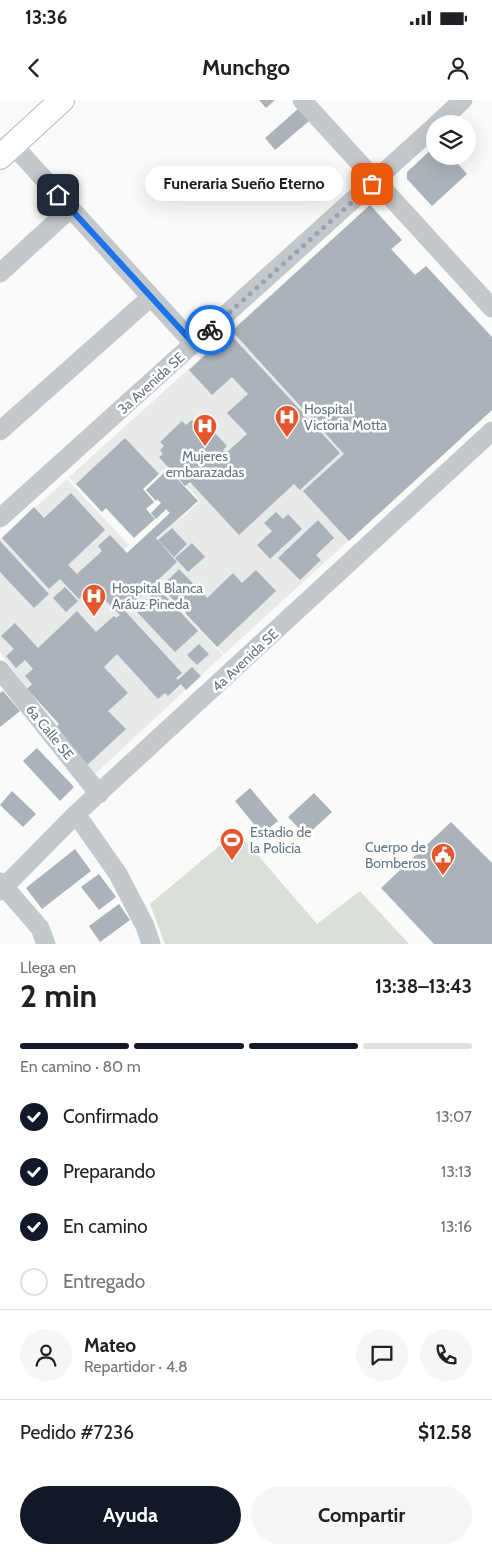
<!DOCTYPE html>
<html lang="es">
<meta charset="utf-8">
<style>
:root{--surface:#fff;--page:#f6f6f6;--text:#202124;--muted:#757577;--line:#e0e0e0;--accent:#111827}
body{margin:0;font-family:Cabin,sans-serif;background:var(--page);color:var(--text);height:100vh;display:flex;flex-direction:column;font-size:19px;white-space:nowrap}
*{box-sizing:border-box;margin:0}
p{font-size:16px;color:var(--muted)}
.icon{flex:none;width:28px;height:28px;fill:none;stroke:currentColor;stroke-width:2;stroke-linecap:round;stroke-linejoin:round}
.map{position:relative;height:844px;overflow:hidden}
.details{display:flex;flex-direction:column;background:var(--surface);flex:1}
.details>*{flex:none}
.buttons{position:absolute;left:426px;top:15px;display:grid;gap:10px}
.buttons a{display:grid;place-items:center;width:50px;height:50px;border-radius:50%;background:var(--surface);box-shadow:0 5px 20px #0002;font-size:25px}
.pin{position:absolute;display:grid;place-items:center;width:42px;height:42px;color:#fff;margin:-21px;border-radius:10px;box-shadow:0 2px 8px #0006}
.courier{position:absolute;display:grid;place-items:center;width:50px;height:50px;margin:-25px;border:4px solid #1a73e8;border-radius:50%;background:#fff;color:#222;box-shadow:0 1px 6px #0007}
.bubble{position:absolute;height:35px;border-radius:18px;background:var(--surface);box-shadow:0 5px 20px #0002;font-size:16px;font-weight:800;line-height:35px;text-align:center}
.overview em{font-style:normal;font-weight:800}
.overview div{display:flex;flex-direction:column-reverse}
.overview{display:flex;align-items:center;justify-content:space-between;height:85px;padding:0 20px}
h1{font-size:32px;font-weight:800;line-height:38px}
.bar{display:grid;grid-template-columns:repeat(4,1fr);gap:8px 5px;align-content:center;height:60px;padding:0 20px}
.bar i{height:6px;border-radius:4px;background:var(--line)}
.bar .on{background:var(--accent)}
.bar p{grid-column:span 4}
.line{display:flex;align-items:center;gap:12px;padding:0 20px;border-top:1px solid var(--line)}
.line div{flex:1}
.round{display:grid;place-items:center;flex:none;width:52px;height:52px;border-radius:26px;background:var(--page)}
ol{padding:0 20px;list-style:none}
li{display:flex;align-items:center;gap:15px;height:55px}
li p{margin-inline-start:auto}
li .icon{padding:5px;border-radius:50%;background:var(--accent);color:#fff;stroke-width:4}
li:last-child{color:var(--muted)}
li i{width:28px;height:28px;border:2px solid var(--line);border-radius:50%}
.action{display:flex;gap:10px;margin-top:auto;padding:10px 20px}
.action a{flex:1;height:58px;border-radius:30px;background:var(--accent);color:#fff;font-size:20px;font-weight:800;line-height:58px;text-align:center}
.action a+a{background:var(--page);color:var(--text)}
.status{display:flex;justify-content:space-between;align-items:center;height:35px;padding:0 25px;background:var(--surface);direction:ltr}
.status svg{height:14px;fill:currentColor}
header{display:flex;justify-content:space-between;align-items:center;height:65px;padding:0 20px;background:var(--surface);font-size:22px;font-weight:800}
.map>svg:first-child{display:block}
.built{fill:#e8e9e9}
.green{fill:#dadfd7}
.building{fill:#aab3b9}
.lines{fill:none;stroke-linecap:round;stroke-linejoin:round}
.major-casing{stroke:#b5babe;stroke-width:26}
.minor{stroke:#c3c8cc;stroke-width:19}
.major{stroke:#fff;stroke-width:24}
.done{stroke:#99a4ac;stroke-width:5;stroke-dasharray:0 9}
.route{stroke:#1a73e8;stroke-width:6}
.labels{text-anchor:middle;stroke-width:5;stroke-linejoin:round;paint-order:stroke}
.street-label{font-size:14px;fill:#657683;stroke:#fff}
.poi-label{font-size:14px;fill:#657683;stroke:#fff;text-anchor:start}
</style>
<div class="status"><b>13:36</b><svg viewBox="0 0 49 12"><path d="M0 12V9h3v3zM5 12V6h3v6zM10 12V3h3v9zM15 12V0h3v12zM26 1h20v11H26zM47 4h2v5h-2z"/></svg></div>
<header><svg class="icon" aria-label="back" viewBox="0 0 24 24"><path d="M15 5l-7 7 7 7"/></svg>Munchgo<svg class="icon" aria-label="person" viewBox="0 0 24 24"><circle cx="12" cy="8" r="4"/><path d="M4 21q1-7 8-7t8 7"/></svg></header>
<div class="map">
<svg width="492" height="844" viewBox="0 0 492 844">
<rect width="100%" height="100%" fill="#fafaf8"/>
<path class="built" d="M 370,105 L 402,140 L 392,150 L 415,175 L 426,166 L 492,237 L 492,310 L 224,554 L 157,482 L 166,473 L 156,483 L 223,555 L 95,674 L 59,624 L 27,589 L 0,552 L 0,439 L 67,379 L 129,445 L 124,450 L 127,453 L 170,413 L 166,409 L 156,419 L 151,413 L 161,403 L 157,399 L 156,401 L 146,390 L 168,369 L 198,401 L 158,440 L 200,401 L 168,366 L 143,389 L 154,402 L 146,409 L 155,419 L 134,438 L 106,409 L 102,412 L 69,377 Z"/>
<path class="green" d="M 237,731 L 317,824 L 360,791 L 409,844 L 165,844 L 150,804 Z"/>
<path class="building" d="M 259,0 L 275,0 L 266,8 Z
M 298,9 L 309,21 L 275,50 L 265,38 Z
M 435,46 L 435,56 L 451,56 L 467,74 L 432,106 L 407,79 L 407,72 Z
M 370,105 L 402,140 L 391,149 L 415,175 L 426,166 L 492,237 L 492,310 L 349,441 L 303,391 L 344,354 L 232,231 Z
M 229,233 L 340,353 L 300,390 L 294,384 L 239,435 L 190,382 L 185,386 L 159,357 L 163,354 L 160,350 L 164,346 L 160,342 L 182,321 L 186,325 L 192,320 L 196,324 L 201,318 L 227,346 L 223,350 L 226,353 L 247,334 L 227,313 L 248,294 L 232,277 L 212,295 L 189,270 Z
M 125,338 L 159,374 L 143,389 L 154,402 L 146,409 L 155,419 L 134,438 L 106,408 L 102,412 L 76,384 Z
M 168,369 L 198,401 L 156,438 L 177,462 L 125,511 L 182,573 L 176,578 L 178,580 L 192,567 L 201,576 L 186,590 L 181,584 L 168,596 L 165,593 L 158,599 L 117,554 L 104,567 L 128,593 L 108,611 L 126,629 L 87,665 L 54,629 L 59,624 L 27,589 L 32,584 L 25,576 L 33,569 L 25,560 L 16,568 L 6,556 L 14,549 L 1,536 L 15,523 L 38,548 L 77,511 L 96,532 L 114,516 L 116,518 L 120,515 L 104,499 L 95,507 L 87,498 L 94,492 L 91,488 L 79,499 L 60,479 L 49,489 L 2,438 L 34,407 L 44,418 L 71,393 L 105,430 L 68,465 L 77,474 L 102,451 L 98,446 L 110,435 L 127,453 L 170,413 L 166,409 L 156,419 L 151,413 L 161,403 L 157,399 L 156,401 L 146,390 Z
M 276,412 L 283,419 L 288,414 L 302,429 L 270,459 L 257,445 L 272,431 L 264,423 Z
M 318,420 L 334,438 L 316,455 L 321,460 L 300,480 L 278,458 Z
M 172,428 L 187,444 L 174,457 L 158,440 Z
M 0,441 L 49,494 L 34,508 L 0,472 Z
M 192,443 L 205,457 L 188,472 L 175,458 Z
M 179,469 L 207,498 L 233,473 L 242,483 L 256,470 L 276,491 L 217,547 L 185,513 L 189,509 L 179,498 L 175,502 L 161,487 Z
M 65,487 L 78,501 L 66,512 L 53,498 Z
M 158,488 L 198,531 L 175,552 L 135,510 Z
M 199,544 L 209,554 L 197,565 L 187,555 Z
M 3,591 L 20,611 L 0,627 L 0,593 Z
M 37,648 L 74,687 L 60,701 L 23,661 Z
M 250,688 L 278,721 L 262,734 L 235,701 Z
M 12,691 L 36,714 L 23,727 L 0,705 Z
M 314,693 L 332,712 L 306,736 L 288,717 Z
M 451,722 L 492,763 L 492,844 L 434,844 L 381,788 Z
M 75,749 L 91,771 L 42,809 L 26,788 Z
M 99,774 L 116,797 L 99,810 L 81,787 Z
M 119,804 L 130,820 L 100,842 L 89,826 Z"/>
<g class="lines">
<defs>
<path id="major" d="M 0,57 L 62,0"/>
</defs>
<use href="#major" class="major-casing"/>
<path class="minor" d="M 302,0 L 492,208
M 437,24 L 463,0
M 13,45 L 194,244
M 0,173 L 71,108
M 0,331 L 151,197
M 0,418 L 435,26
M 0,570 L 99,694
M 76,714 L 118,774 L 145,826 L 151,844
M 0,782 L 40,828 L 46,844
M 0,791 L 76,714 L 492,331"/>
<use href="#major" class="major"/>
</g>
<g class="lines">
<path class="done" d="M 210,230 L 372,84"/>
<path class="route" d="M 58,95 L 194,244 L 210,230"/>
</g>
<defs>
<symbol id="hospital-pin" viewBox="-11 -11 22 30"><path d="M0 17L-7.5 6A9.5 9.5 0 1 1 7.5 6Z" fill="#e4572e" stroke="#fff"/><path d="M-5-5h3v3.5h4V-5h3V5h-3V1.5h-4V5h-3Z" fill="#fff"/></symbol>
<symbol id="stadium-pin" viewBox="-11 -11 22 30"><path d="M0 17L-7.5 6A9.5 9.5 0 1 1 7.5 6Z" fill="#e4572e" stroke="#fff"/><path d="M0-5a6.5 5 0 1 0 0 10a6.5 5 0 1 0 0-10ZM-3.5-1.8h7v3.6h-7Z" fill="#fff"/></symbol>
<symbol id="civic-pin" viewBox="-11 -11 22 30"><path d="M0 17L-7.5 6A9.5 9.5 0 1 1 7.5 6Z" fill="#e4572e" stroke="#fff"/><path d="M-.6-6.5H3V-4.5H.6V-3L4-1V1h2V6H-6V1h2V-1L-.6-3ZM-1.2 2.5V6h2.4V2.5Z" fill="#fff"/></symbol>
</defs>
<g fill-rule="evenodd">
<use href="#hospital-pin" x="273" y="303" width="28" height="38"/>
<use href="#hospital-pin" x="191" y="312" width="28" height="38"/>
<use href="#hospital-pin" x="80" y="482" width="28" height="38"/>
<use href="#stadium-pin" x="218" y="726" width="28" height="38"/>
<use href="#civic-pin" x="429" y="741" width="28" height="38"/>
</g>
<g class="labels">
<g class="street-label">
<text transform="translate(151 283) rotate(-42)" y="5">3a Avenida SE</text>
<text transform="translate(245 560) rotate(-43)" y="5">4a Avenida SE</text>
<text transform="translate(50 632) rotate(51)" y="5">6a Calle SE</text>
</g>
<g class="poi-label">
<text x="304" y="314">Hospital<tspan x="304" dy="16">Victoria Motta</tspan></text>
<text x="205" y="361" text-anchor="middle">Mujeres<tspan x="205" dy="16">embarazadas</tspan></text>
<text x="112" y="493">Hospital Blanca<tspan x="112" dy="16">Aráuz Pineda</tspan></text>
<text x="250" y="737">Estadio de<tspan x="250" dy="16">la Policía</tspan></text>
<text x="426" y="752" text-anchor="end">Cuerpo de<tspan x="426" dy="16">Bomberos</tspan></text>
</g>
</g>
</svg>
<div class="buttons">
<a><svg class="icon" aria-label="layers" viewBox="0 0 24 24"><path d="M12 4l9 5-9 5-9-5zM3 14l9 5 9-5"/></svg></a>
</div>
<div class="pin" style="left:372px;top:84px;background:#ea580c"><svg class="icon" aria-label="bag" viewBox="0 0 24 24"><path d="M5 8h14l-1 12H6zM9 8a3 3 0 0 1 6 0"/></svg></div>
<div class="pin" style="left:58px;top:95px;background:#1f2937"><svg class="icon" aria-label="home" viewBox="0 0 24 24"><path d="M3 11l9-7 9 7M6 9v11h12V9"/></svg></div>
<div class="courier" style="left:210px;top:230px"><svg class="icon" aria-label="bike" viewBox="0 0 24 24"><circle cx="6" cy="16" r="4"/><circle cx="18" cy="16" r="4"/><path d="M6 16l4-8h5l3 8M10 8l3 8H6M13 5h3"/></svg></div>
<div class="bubble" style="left:145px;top:66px;width:198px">Funeraria Sueño Eterno</div>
</div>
<section class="details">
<div class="overview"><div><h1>2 min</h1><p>Llega en</p></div><em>13:38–13:43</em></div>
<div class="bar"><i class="on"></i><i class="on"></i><i class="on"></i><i></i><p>En camino · 80 m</p></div>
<ol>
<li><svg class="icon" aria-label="check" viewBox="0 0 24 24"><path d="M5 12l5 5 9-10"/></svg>Confirmado<p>13:07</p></li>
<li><svg class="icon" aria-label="check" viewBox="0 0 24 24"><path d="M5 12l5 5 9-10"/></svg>Preparando<p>13:13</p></li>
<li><svg class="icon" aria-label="check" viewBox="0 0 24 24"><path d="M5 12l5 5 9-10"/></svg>En camino<p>13:16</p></li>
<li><i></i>Entregado</li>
</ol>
<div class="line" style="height:90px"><a class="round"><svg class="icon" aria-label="person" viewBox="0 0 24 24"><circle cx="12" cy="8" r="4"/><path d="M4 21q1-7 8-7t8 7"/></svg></a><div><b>Mateo</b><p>Repartidor · 4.8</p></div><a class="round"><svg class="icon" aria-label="chat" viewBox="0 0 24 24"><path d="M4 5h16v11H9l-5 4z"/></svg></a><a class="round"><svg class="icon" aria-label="phone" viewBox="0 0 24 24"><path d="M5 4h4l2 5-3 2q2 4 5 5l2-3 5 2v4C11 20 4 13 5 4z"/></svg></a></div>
<div class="line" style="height:65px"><div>Pedido #7236</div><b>$12.58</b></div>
<div class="action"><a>Ayuda</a><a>Compartir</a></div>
</section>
